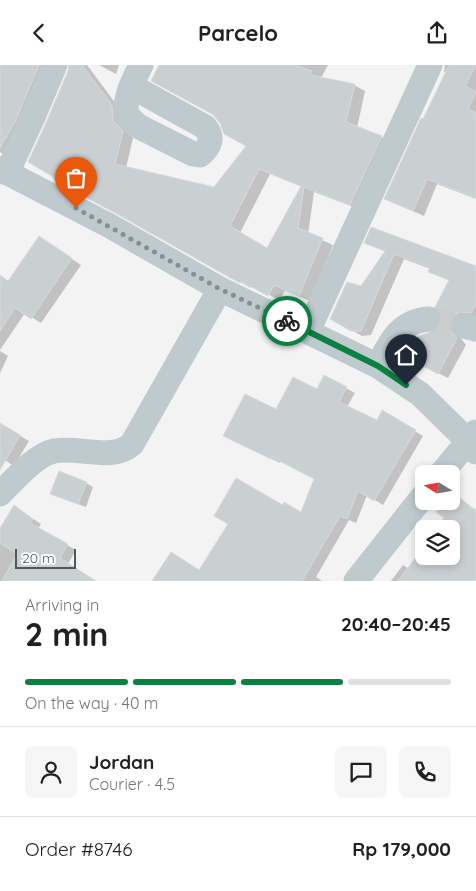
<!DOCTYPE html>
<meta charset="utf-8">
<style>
:root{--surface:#fff;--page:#f6f6f6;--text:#202124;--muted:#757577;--line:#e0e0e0;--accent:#0b8043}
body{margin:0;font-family:Quicksand,sans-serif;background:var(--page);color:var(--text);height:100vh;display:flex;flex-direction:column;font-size:19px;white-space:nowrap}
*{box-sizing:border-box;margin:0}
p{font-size:16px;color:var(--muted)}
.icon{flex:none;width:28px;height:28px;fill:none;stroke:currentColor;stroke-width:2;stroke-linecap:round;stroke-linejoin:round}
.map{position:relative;height:516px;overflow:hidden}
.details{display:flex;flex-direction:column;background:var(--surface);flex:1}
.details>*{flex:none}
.needle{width:32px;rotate:281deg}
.fabs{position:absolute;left:415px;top:400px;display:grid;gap:10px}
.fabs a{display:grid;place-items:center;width:45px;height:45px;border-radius:8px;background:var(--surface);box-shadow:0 2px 8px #0003;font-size:25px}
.scale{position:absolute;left:15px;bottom:12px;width:61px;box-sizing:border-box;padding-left:5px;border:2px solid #4b5a5f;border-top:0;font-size:14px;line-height:18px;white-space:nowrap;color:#4b5a5f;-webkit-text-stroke:4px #fff;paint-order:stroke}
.pin{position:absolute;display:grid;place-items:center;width:42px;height:42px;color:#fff;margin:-51px -21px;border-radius:50% 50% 50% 0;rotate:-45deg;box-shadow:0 0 5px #0007}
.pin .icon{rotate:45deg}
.courier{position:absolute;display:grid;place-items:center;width:50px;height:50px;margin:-25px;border:4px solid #0b8043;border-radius:50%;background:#fff;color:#222;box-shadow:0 1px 6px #0007}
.overview em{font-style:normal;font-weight:800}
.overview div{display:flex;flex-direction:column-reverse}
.overview{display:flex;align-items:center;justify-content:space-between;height:85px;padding:0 25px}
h1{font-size:32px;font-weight:800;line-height:38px}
.bar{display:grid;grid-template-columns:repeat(4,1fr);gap:8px 5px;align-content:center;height:60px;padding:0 25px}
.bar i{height:6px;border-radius:4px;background:var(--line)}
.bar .current{background:var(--accent)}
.bar p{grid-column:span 4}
.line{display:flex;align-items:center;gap:12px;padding:0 25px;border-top:1px solid var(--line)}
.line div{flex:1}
.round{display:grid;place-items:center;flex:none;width:52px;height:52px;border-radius:8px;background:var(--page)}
header{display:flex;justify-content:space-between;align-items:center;height:65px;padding:0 25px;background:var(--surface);font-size:22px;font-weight:800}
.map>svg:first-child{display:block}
.shadow{fill:#0003;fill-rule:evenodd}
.building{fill:#cacfd1;stroke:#d7dadd;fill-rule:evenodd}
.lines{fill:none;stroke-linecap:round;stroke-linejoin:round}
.minor-tunnel{stroke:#cacdce;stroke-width:25;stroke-dasharray:25 12;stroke-linecap:butt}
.minor{stroke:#bfcace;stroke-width:25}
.done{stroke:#869093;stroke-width:5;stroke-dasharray:0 9}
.route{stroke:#0b8043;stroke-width:6}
</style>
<header><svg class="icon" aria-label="back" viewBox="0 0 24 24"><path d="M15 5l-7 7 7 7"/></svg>Parcelo<svg class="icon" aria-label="share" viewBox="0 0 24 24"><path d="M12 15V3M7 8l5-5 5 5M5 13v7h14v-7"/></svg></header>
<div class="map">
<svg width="476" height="516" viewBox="0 0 476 516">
<rect width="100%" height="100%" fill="#f4f3f3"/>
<path class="shadow" d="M 0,0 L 52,0 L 9,92 L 0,87 Z
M 70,0 L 87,0 L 122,47 L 123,62 L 133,73 L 126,103 L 215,124 L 248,81 L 161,0 L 328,0 L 321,13 L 354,20 L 365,26 L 357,63 L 381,72 L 392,78 L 361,145 L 314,127 L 308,169 L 333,180 L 310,236 L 285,226 L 279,235 L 252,221 L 251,223 L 129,154 L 69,6 ZM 270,109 L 302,122 L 268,184 L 240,168 Z
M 99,0 L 119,0 L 116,9 Z
M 445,0 L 476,0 L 476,134 L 437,119 L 424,151 L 386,134 L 446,8 L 444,7 Z
M 366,177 L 476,203 L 476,252 L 460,272 L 466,280 L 448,313 L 419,298 L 443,259 L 450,216 L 430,206 L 431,204 L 404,194 L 371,270 L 362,271 L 331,253 L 362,222 L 386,187 Z
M 48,178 L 81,200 L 41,258 L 25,248 L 0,285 L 0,211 L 9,217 Z
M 0,286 L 8,291 L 0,308 Z
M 325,312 L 355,328 L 347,342 L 377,357 L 383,347 L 423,371 L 383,440 L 367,430 L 356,458 L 349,455 L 316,512 L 322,516 L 153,516 L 200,507 L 283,442 L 302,449 L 315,414 L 281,396 L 280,398 L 233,375 L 277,345 L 317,326 Z
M 0,359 L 29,376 L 14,401 L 0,392 Z
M 86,418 L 93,422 L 86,442 L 58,432 Z
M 453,429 L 476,445 L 476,516 L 391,516 L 403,500 L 409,504 L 424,491 L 451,491 L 451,464 L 445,453 Z
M 15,442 L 41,459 L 38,464 L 76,485 L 68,499 L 94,516 L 0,516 L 0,465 Z"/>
<path class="building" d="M 0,0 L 39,0 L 15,57 L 0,83 Z
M 69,0 L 82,0 L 112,40 L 113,55 L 123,66 L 115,99 L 214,122 L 246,81 L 224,69 L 220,58 L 212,49 L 151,16 L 159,0 L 295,0 L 312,6 L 310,10 L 355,19 L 346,57 L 382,71 L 350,140 L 304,122 L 298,163 L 323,173 L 299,231 L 274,220 L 268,231 L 241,216 L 240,218 L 227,211 L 117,149 L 74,126 L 54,114 L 55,113 L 28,97 L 46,58 L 68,6 ZM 259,104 L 301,121 L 267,183 L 230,161 Z
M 449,0 L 476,0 L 465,21 L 476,27 L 468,44 L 476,48 L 476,133 L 427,114 L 413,146 L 384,134 L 421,53 L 423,54 Z
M 371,162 L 476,201 L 476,238 L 471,248 L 460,247 L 454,251 L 450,257 L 450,265 L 457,273 L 438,309 L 408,293 L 419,271 L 437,265 L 442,258 L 442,251 L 439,245 L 435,242 L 449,215 L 428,207 L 430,202 L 394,189 L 361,266 L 351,266 L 330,254 L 347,217 L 361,221 L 385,186 L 364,178 Z
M 39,171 L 72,193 L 31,254 L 15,243 L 0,266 L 0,210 L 8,216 Z
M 324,310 L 347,322 L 339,337 L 377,355 L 382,345 L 416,365 L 374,436 L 358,426 L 347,454 L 340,451 L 302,516 L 152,516 L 171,487 L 199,505 L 228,459 L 214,451 L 236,413 L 283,440 L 284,437 L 301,447 L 314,414 L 272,392 L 271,394 L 223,371 L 245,329 L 276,344 L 293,312 L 317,324 Z
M 0,358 L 20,370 L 0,405 Z
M 59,406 L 87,417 L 78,439 L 50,429 Z
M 453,427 L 476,446 L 476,516 L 398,516 L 424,481 L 424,491 L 451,491 L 451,464 L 436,464 L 444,453 L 436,447 L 445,436 L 451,436 L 451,429 Z
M 14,440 L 33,454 L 30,458 L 68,479 L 60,493 L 96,516 L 2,516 L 17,489 L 0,478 L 0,463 Z"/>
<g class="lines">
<path class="minor-tunnel" d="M 428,254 L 464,261"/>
<path class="minor" d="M 131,21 L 205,62 C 214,73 210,82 200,90 L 193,89 L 138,61 L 126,49 C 125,31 133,16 141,0
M 0,104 L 110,161 L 220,224 L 378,301 L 420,329 L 467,375 L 476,387
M 7,108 L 33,52 L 55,0
M 464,261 L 476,264
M 308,266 L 430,0
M 378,301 C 390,277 399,257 428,254
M 441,409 L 476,367
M 0,429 C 13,416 35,390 54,386 C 79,381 112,397 132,379 L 220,224
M 356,516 L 424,430"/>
</g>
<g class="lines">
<path class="done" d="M 76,143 L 220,224 L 287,256"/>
<path class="route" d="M 287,256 L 378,301 L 406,320"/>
</g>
</svg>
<div class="fabs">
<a><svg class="needle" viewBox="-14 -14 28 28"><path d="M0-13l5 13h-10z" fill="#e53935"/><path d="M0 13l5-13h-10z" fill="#757577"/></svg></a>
<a><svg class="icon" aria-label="layers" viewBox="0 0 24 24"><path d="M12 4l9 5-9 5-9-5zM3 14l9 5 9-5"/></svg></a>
</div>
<div class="scale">20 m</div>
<div class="pin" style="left:76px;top:143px;background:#ea580c"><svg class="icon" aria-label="bag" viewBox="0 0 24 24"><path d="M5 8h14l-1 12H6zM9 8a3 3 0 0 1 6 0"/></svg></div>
<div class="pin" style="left:406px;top:320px;background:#1f2937"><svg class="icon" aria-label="home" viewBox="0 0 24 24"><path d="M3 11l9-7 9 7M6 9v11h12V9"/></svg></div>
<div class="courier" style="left:287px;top:256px"><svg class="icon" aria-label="bike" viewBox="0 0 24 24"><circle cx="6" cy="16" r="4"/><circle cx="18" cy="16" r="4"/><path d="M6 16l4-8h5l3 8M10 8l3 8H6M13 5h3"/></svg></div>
</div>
<section class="details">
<div class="overview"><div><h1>2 min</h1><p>Arriving in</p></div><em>20:40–20:45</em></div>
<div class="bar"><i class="current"></i><i class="current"></i><i class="current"></i><i></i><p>On the way · 40 m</p></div>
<div class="line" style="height:90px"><a class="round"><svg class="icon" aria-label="person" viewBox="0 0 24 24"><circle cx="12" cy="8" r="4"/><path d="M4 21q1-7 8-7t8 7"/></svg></a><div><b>Jordan</b><p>Courier · 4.5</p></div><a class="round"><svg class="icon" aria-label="chat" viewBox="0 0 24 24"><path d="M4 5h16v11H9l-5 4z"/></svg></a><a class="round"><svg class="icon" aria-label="phone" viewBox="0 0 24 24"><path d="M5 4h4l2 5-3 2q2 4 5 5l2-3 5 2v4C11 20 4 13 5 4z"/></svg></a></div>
<div class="line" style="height:65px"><div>Order #8746</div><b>Rp 179,000</b></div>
</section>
